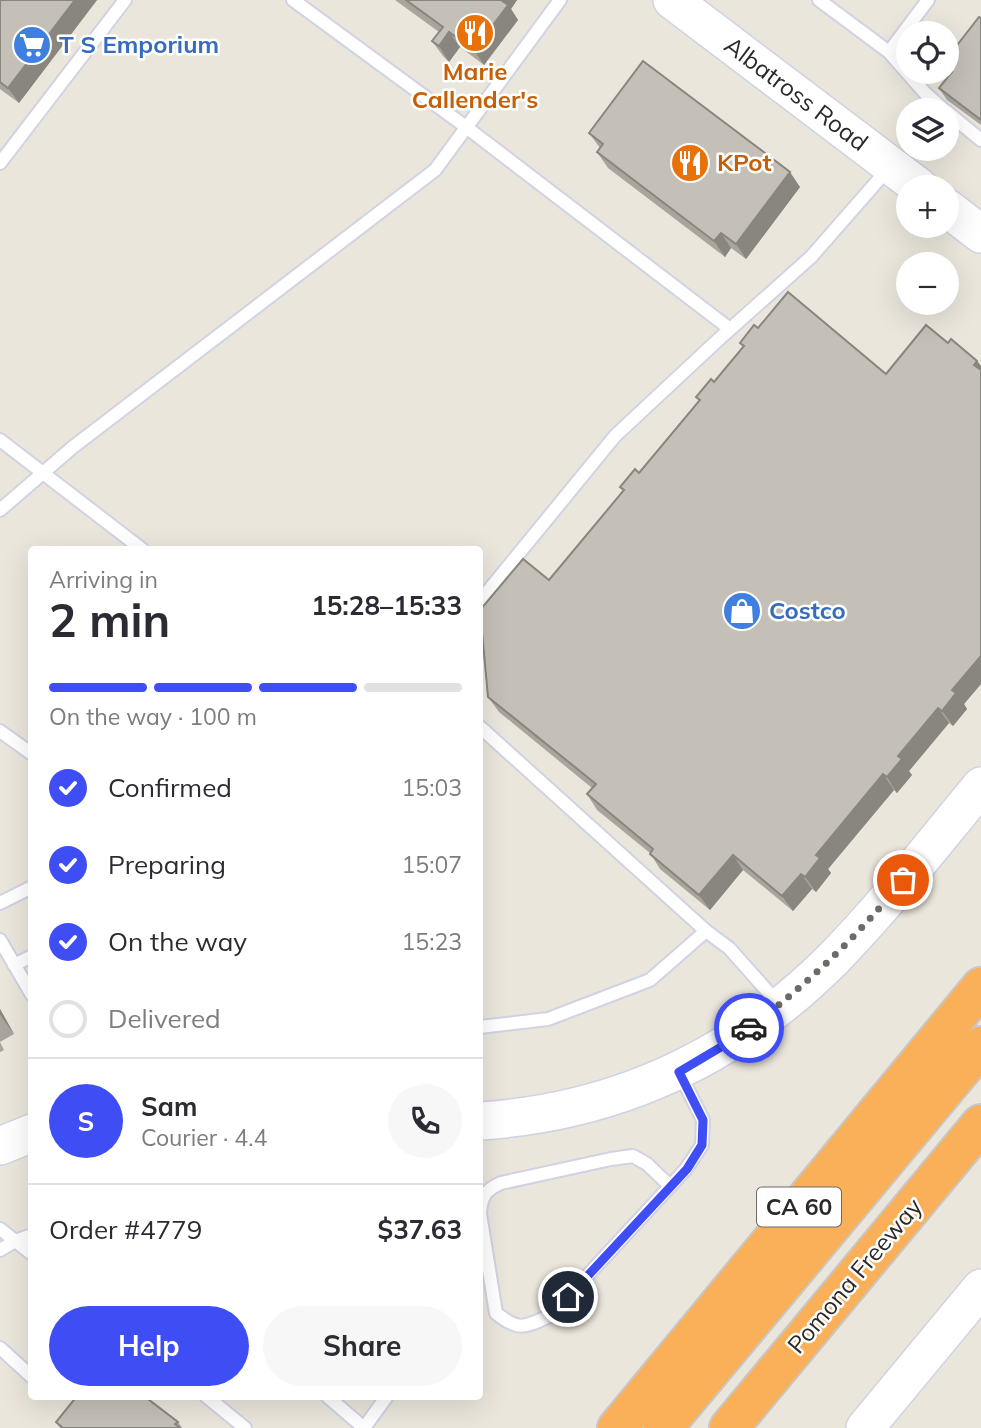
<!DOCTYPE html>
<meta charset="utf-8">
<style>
:root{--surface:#fff;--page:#f7f7f7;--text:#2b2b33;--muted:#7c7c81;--line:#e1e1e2;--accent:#3f4df5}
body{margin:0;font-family:Mulish,sans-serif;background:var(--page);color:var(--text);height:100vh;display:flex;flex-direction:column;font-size:26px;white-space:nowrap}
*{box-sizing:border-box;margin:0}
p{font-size:23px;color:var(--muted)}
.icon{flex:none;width:38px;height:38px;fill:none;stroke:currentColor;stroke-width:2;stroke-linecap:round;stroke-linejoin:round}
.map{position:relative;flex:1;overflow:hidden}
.drawer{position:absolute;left:28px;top:546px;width:455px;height:854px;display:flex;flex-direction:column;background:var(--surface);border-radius:7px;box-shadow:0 7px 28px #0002}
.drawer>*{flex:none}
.buttons{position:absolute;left:896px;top:21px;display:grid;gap:14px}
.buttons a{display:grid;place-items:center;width:63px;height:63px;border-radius:50%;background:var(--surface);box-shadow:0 7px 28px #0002;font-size:35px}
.pin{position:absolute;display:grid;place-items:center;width:60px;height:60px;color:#fff;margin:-30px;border:4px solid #fff;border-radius:50%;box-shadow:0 2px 7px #0007}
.courier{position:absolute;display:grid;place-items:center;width:70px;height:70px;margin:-35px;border:5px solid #3f4df5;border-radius:50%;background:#fff;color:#222;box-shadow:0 2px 9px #0007}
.head em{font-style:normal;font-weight:700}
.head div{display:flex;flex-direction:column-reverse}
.head{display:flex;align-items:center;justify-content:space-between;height:119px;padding:0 21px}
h1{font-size:46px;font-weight:700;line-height:52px}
.bar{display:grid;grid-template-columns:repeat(4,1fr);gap:10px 7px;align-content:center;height:84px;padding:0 21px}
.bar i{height:9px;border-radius:5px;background:var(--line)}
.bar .selected{background:var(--accent)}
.bar p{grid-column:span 4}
.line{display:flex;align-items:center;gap:18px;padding:0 21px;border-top:2px solid var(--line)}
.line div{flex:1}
.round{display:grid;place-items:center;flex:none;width:74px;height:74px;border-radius:37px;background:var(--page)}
ol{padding:0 21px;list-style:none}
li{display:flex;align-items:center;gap:21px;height:77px}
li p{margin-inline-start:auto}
li .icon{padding:7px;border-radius:50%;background:var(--accent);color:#fff;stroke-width:4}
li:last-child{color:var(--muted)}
li i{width:38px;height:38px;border:4px solid var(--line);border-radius:50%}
.action{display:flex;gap:14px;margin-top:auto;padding:14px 21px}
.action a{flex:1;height:80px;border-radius:42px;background:var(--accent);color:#fff;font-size:28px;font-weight:700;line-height:80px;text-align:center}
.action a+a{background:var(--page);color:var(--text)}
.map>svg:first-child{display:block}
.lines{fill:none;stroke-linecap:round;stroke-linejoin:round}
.lane-casing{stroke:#d1d2e2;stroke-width:16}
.secondary-casing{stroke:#d1d2e2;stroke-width:40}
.highway-casing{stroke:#c7c7c7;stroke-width:42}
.lane{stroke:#fff;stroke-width:12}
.secondary{stroke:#fff;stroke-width:37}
.highway{stroke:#fab058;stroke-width:38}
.wall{fill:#a9a59d}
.shaded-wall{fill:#898680}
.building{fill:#c4c0b7;stroke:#898680;stroke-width:2}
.done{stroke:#6d6b68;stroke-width:7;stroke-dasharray:0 12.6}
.route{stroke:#3f4df5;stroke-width:9}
.labels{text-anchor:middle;stroke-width:5;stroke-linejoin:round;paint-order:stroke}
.shield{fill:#fff;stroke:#696969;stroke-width:2}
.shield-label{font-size:23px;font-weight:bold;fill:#292929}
.shop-label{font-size:24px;font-weight:bold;fill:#366cbe;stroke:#fff;text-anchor:start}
.food-label{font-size:24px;font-weight:bold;fill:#c56008;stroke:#fff}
.street-label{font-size:24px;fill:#292929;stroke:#fff}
</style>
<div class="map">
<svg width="981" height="1428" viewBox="0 0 981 1428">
<rect width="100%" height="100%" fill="#ebe6dc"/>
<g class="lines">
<defs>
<path id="lane" d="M 293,0 L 466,127 L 730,329
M 819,0 L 889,52 L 925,93 L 944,110
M 889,52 L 928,0
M 947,112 L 981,140
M 0,163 L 125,0
M 0,440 L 143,550
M 0,510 L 73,447 L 435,170 L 560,0
M 480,601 L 615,436 L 719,339 L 811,257 L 888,169
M 480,727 L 706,931
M 0,731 L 32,754
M 0,903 L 32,887
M 0,940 L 32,995
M 14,965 L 32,956
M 480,1027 L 548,1019 L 650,980 L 706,931 L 729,948 L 777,1002
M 670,1186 L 647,1164 L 633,1156 L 611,1159 L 501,1183 C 485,1190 481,1197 480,1214 L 496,1313 C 519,1332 526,1327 551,1315 L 686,1169 L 702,1145 L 703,1120 L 679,1072
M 0,1229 L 32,1254
M 0,1250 L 15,1241 L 32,1235
M 0,1348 L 32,1377
M 206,1396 L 245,1428
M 327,1396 L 364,1428
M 364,1428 L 387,1396"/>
<path id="secondary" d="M 672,0 L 919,187
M 947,208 L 981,234
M 480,1121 C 617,1112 735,1057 833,959 C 886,905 933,844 981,786
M 0,1146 L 32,1133
M 865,1428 L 981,1288"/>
<path id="highway" d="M 617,1428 L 981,987
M 663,1428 L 981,1046
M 729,1428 L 981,1124"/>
</defs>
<use href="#lane" class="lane-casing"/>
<use href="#secondary" class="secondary-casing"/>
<use href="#highway" class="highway-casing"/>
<use href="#lane" class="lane"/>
<use href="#secondary" class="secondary"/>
<use href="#highway" class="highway"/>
</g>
<path class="wall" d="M 0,0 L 97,0 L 19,103 L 0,89 Z
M 395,0 L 517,0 L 511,9 L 518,20 L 484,65 L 460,47 L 449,62 L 443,56 L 432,41 L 439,32 Z
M 981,18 L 981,125 L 947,100 L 939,88 L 951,73 L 947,68 L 955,58 L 951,53 Z
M 589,133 L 800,187 L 746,259 L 731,248 L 725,257 L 608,168 L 597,152 L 600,148 Z
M 758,328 L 886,374 L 948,343 L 977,361 L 981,366 L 981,684 L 964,704 L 967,709 L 953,726 L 949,723 L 909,771 L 912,775 L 897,793 L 894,790 L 828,869 L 831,873 L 816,892 L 812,889 L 793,911 L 743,870 L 710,910 L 660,869 L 650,853 L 597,810 L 587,794 L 592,788 L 499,712 L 488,697 L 549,580 L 623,491 L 620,487 L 639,473 L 699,401 L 696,397 L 714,382 L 743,347 L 740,343 Z
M 0,1009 L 14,1034 L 0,1042 Z
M 0,1042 L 4,1050 L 0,1052 Z
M 56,1422 L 178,1422 L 182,1428 L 60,1428 Z"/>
<path class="shaded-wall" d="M 75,0 L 97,0 L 19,103 L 8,88 Z
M 499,0 L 517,0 L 511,9 L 518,20 L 484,65 L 474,50 Z
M 449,32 L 460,47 L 449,62 L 439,46 Z
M 790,172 L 800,187 L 746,259 L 736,244 Z
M 721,233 L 731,248 L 725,257 L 714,241 Z
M 977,361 L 981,366 L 981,374 L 974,365 Z
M 981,656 L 981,684 L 964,704 L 967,709 L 953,726 L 942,711 L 952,690 Z
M 938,708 L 949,723 L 909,771 L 912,775 L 897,793 L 887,777 L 898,756 Z
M 883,774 L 894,790 L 828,869 L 831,873 L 816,892 L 805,877 L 816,855 Z
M 733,855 L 743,870 L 710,910 L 699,895 Z
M 801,874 L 812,889 L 793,911 L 782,896 Z
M 0,1009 L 14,1034 L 3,1019 L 0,1014 Z"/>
<path class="building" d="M 0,0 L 75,0 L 8,88 L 0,82 Z
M 406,0 L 501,0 L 508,5 L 474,50 L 449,32 L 439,46 L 432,41 L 443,27 Z
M 979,17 L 981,18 L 981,120 L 939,88 L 952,72 L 947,68 L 956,56 L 951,53 Z
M 643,61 L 790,172 L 736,244 L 721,233 L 714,241 L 597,152 L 603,144 L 589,133 Z
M 788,292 L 886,374 L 926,325 L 948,343 L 951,339 L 977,361 L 974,365 L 981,370 L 981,656 L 952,690 L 956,693 L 942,711 L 938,708 L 898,756 L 902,759 L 887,777 L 883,774 L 816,855 L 820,858 L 805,877 L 801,874 L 782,896 L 733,855 L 699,895 L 650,854 L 653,849 L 587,794 L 596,784 L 488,697 L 480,610 L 523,559 L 549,580 L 624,490 L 620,487 L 635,469 L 639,473 L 700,400 L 696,397 L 711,379 L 714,382 L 744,346 L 740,343 L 754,325 L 758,328 Z
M 77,1396 L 144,1396 L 178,1422 L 175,1424 L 180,1428 L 63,1428 L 56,1422 Z"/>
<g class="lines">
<path class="done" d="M 749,1028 C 810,982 855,939 903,880"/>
<path class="route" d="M 568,1297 L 687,1169 L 702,1145 L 703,1120 L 679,1072 L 731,1041 L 749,1028"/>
</g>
<defs>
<symbol id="restaurant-disc" viewBox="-11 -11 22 22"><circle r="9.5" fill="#e8710a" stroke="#fff"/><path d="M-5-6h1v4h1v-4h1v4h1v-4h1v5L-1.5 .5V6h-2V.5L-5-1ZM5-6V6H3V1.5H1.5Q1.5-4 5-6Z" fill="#fff"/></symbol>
<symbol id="supermarket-disc" viewBox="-11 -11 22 22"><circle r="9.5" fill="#3f7fe0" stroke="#fff"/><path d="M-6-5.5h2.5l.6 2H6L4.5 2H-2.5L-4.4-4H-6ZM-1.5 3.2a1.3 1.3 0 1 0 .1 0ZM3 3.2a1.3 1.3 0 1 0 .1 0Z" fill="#fff"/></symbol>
<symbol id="shop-disc" viewBox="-11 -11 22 22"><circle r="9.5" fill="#3f7fe0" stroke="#fff"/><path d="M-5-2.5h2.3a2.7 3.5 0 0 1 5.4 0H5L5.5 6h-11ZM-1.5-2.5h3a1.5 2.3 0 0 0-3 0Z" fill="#fff"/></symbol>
</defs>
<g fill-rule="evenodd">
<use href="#restaurant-disc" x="453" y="11" width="44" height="44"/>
<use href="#supermarket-disc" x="10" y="23" width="44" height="44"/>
<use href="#restaurant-disc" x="668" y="141" width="44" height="44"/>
<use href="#shop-disc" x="720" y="589" width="44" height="44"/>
</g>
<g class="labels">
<rect class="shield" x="757" y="1187.5" width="84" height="39" rx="5"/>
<g class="shield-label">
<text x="799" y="1215">CA 60</text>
</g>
<g class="shop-label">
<text x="59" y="53">T S Emporium</text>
<text x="769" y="619">Costco</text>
</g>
<g class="food-label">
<text x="475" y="80">Marie<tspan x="475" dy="28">Callender's</tspan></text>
<text x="717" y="171" text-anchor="start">KPot</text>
</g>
<g class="street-label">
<text transform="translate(796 94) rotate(37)" y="8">Albatross Road</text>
<text transform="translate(855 1276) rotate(-50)" y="8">Pomona Freeway</text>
</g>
</g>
</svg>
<div class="buttons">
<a><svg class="icon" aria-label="locate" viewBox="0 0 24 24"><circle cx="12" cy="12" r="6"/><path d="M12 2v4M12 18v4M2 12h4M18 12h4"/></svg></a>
<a><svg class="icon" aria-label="layers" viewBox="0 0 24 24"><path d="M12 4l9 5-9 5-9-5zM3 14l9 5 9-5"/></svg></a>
<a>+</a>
<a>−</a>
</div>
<div class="pin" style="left:903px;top:880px;background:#ea580c"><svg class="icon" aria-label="bag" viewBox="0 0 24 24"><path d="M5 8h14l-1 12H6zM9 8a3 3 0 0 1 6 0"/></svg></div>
<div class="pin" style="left:568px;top:1297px;background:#1f2937"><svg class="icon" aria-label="home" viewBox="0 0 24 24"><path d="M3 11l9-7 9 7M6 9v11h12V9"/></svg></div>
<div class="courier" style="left:749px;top:1028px"><svg class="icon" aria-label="car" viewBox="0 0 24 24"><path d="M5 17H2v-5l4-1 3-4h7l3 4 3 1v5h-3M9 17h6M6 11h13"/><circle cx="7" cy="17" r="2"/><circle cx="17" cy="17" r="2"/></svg></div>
<section class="drawer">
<div class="head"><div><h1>2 min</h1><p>Arriving in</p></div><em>15:28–15:33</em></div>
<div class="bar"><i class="selected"></i><i class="selected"></i><i class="selected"></i><i></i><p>On the way · 100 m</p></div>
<ol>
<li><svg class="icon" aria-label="check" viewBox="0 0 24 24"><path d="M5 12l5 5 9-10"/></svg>Confirmed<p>15:03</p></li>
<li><svg class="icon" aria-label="check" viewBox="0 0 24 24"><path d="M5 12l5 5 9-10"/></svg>Preparing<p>15:07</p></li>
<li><svg class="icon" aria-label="check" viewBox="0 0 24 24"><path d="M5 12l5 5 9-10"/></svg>On the way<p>15:23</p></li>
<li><i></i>Delivered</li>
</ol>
<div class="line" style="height:126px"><b class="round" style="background:var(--accent);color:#fff">S</b><div><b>Sam</b><p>Courier · 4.4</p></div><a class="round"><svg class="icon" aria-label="phone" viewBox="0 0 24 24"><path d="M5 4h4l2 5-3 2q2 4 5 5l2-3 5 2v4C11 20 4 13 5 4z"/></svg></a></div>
<div class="line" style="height:91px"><div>Order #4779</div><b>$37.63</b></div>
<div class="action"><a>Help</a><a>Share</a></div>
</section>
</div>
